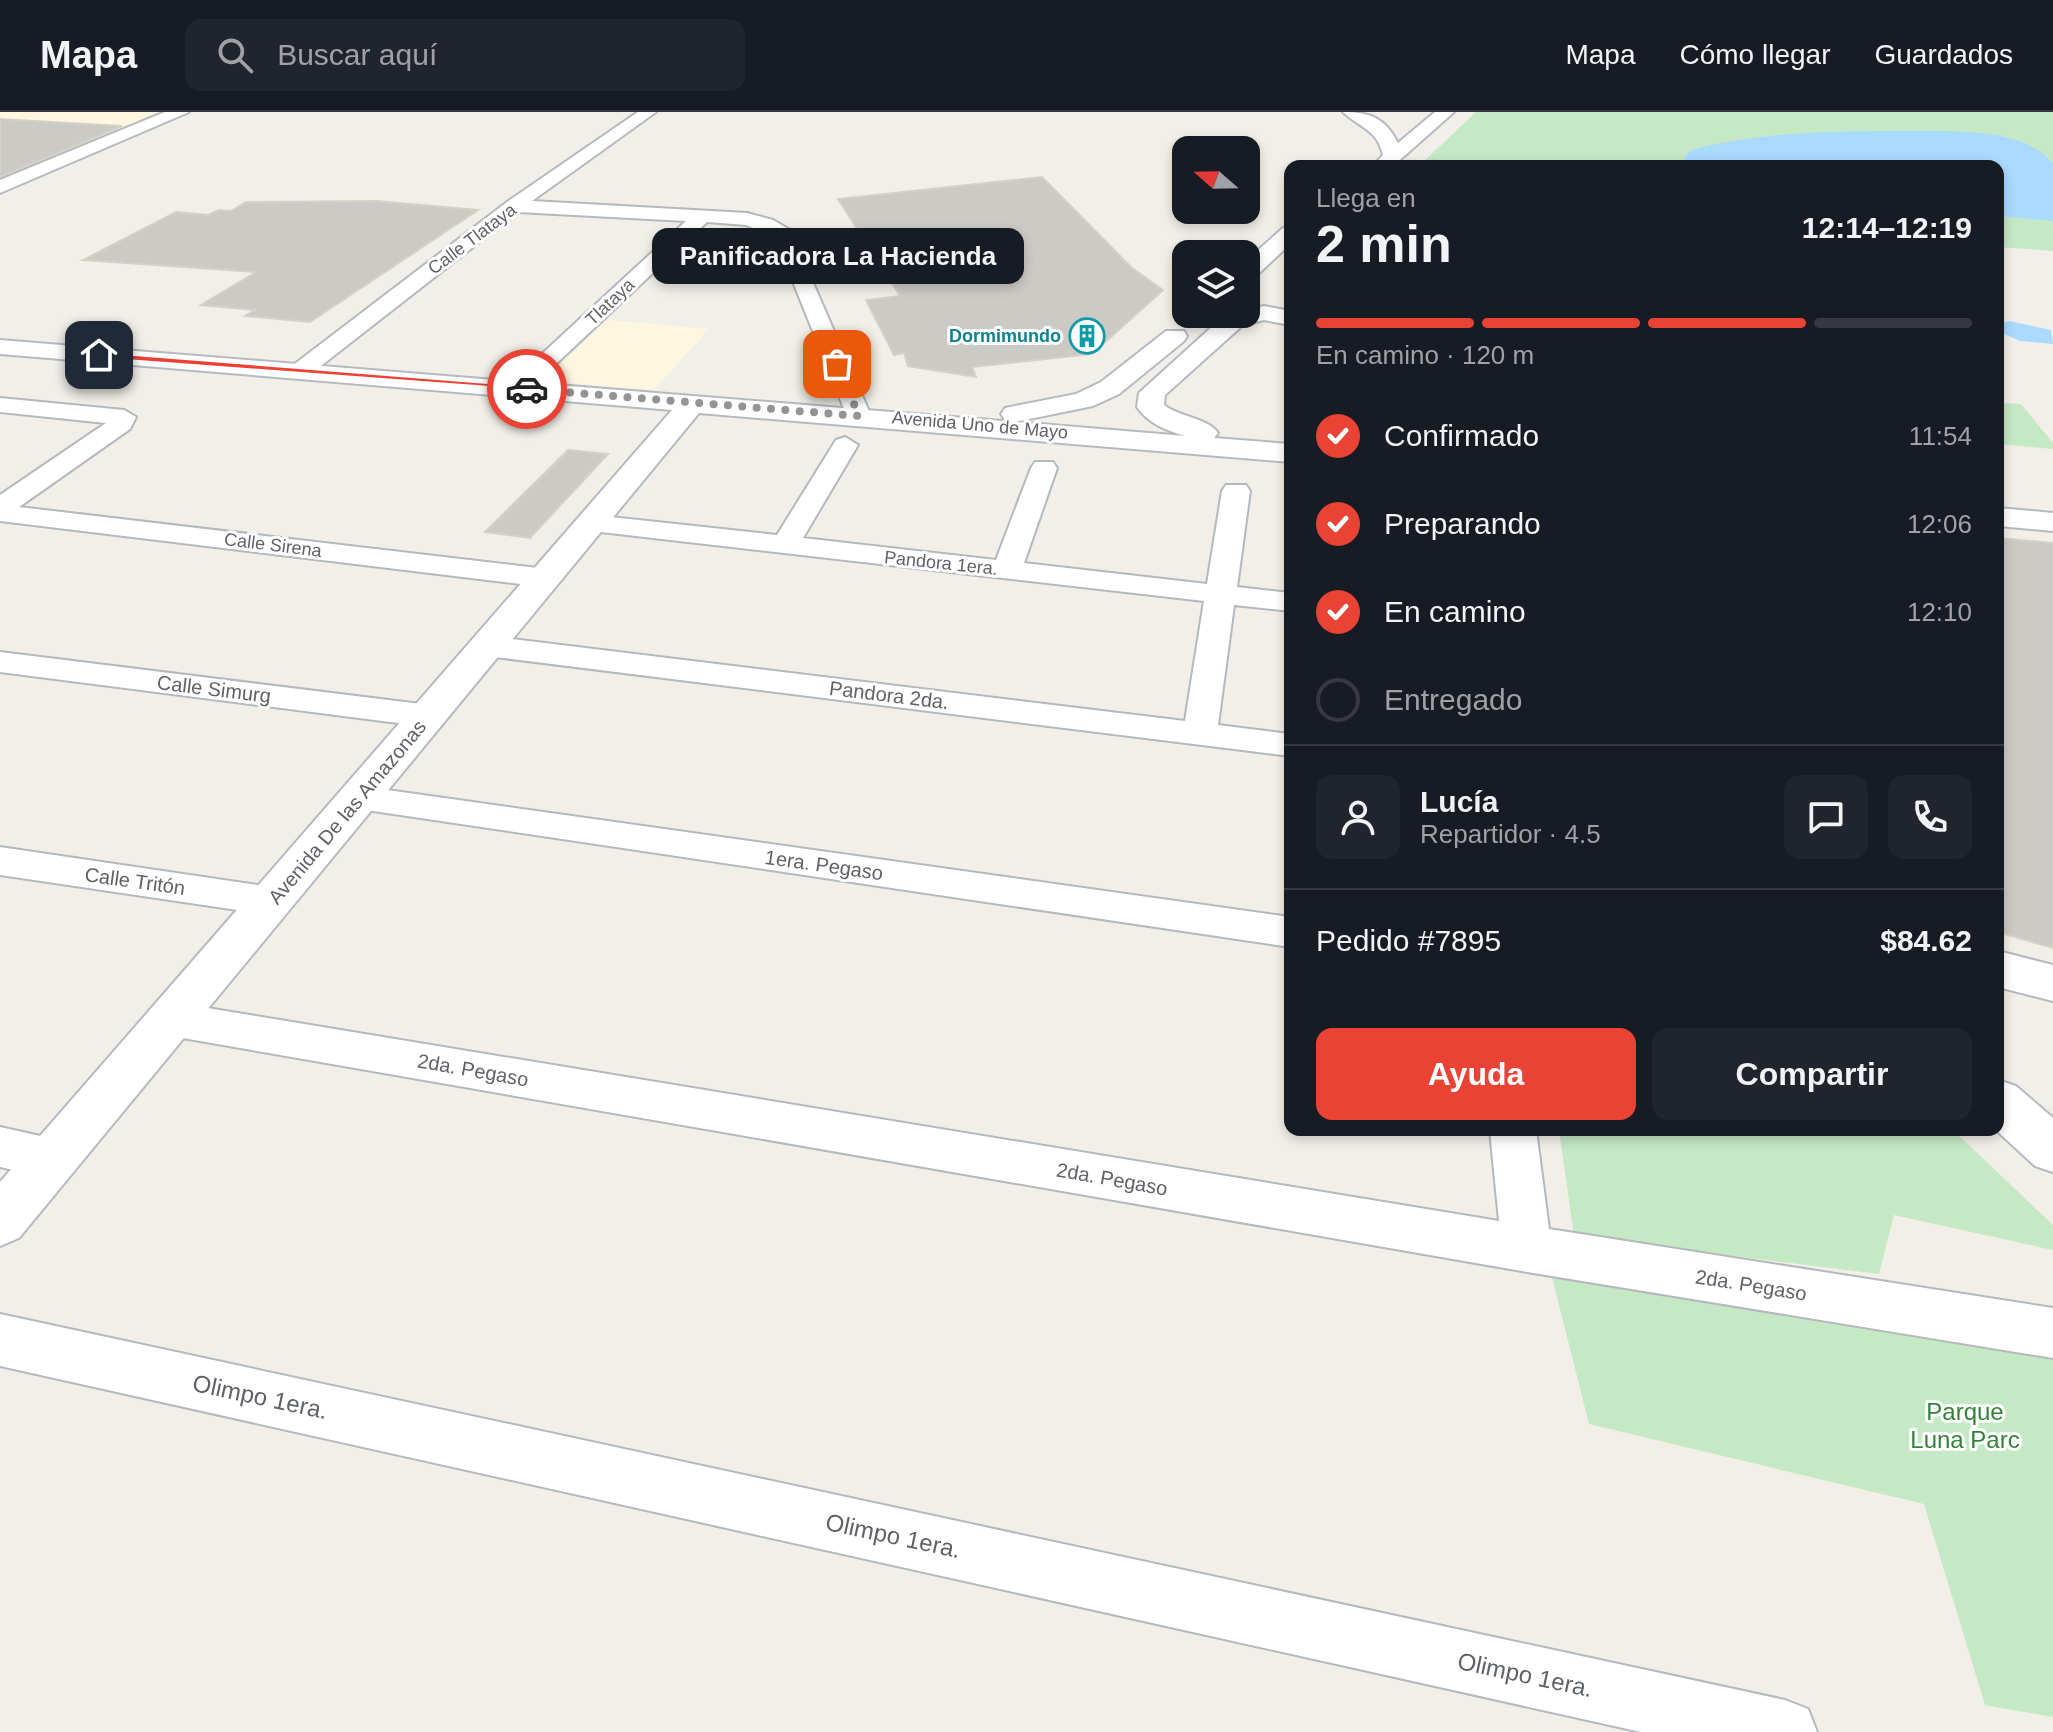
<!DOCTYPE html>
<html lang="es">
<meta charset="utf-8">
<style>
:root{--surface:#171b24;--page:#20242c;--text:#f1f3f6;--muted:#9ea1a6;--line:#363941;--accent:#ea4335}
body{margin:0;font-family:Arial,sans-serif;background:var(--page);color:var(--text);height:100vh;display:flex;flex-direction:column;font-size:30px;white-space:nowrap}
*{box-sizing:border-box;margin:0}
p{font-size:26px;color:var(--muted)}
.icon{flex:none;width:44px;height:44px;fill:none;stroke:currentColor;stroke-width:2;stroke-linecap:round;stroke-linejoin:round}
.map{position:relative;flex:1;overflow:hidden}
.sheet{position:absolute;left:1284px;top:48px;width:720px;height:976px;display:flex;flex-direction:column;background:var(--surface);border-radius:16px;box-shadow:0 4px 12px #0003}
.sheet>*{flex:none}
.needle{width:52px;rotate:290deg}
.controls{position:absolute;left:1172px;top:24px;display:grid;gap:16px}
.controls a{display:grid;place-items:center;width:88px;height:88px;border-radius:16px;background:var(--surface);box-shadow:0 4px 12px #0003;font-size:40px}
.pin{position:absolute;display:grid;place-items:center;width:68px;height:68px;color:#fff;margin:-34px;border-radius:16px;box-shadow:0 4px 12px #0006}
.courier{position:absolute;display:grid;place-items:center;width:80px;height:80px;margin:-40px;border:6px solid #ea4335;border-radius:50%;background:#fff;color:#222;box-shadow:0 2px 10px #0007}
.bubble{position:absolute;height:56px;border-radius:16px;background:var(--surface);box-shadow:0 4px 12px #0003;font-size:26px;font-weight:700;line-height:56px;text-align:center}
.headline em{font-style:normal;font-weight:700}
.headline div{display:flex;flex-direction:column-reverse}
.headline{display:flex;align-items:center;justify-content:space-between;height:136px;padding:0 32px}
h1{font-size:52px;font-weight:700;line-height:60px}
.bar{display:grid;grid-template-columns:repeat(4,1fr);gap:12px 8px;align-content:center;height:96px;padding:0 32px}
.bar i{height:10px;border-radius:6px;background:var(--line)}
.bar .active{background:var(--accent)}
.bar p{grid-column:span 4}
.line{display:flex;align-items:center;gap:20px;padding:0 32px;border-top:2px solid var(--line)}
.line div{flex:1}
.round{display:grid;place-items:center;flex:none;width:84px;height:84px;border-radius:16px;background:var(--page)}
ol{padding:0 32px;list-style:none}
li{display:flex;align-items:center;gap:24px;height:88px}
li p{margin-inline-start:auto}
li .icon{padding:8px;border-radius:50%;background:var(--accent);color:#fff;stroke-width:4}
li:last-child{color:var(--muted)}
li i{width:44px;height:44px;border:4px solid var(--line);border-radius:50%}
.cta{display:flex;gap:16px;margin-top:auto;padding:16px 32px}
.cta a{flex:1;height:92px;border-radius:16px;background:var(--accent);color:#fff;font-size:32px;font-weight:700;line-height:92px;text-align:center}
.cta a+a{background:var(--page);color:var(--text)}
header{display:flex;align-items:center;gap:48px;box-sizing:border-box;height:112px;padding:0 40px;background:var(--surface);border-bottom:2px solid var(--line)}
header strong{font-size:38px}
nav{display:flex;gap:44px;margin-inline-start:auto;font-size:28px}
.search{width:560px;height:72px;background:var(--page);display:flex;align-items:center;gap:20px;box-sizing:border-box;padding:0 28px;border-radius:16px;color:var(--muted);font-size:30px}
.map>svg:first-child{display:block}
.commercial{fill:#fef7e0}
.green{fill:#c5e8c5}
.water{fill:#aadaff}
.building{fill:#cccac5;stroke:#d6d1c6;stroke-width:2}
.lines{fill:none;stroke-linecap:round;stroke-linejoin:round}
.street-casing{stroke:#b5b8bc;stroke-width:4}
.secondary-casing{stroke:#b6babf;stroke-width:4}
.street{fill:#fff;fill-rule:evenodd}
.secondary{fill:#fff;fill-rule:evenodd}
.route{fill:#ea4335}
.done{stroke:#929495;stroke-width:8;stroke-dasharray:0 14.4}
.labels{text-anchor:middle;stroke-width:6;stroke-linejoin:round;paint-order:stroke}
.far-street-label{font-size:18px;fill:#5f6368;stroke:#fff}
.far-culture-label{font-size:18px;font-weight:bold;fill:#0d838f;stroke:#fff;text-anchor:end}
.street-label{font-size:20px;fill:#5f6368;stroke:#fff}
.near-street-label{font-size:24px;fill:#5f6368;stroke:#fff}
.near-park-label{font-size:24px;fill:#348238;stroke:#fff}
</style>
<header>
<strong>Mapa</strong>
<div class="search"><svg class="icon" aria-label="search" viewBox="0 0 24 24"><circle cx="10" cy="10" r="6"/><path d="M15 15l6 6"/></svg>Buscar aquí</div>
<nav><a>Mapa</a><a>Cómo llegar</a><a>Guardados</a></nav>
</header>
<div class="map">
<svg width="2053" height="1620" viewBox="0 0 2053 1620">
<rect width="100%" height="100%" fill="#f1efe8"/>
<path class="commercial" d="M 0,0 L 162,0 L 0,68 Z
M 607,208 L 709,217 L 654,278 L 543,269 Z"/>
<path class="green" d="M 1476,0 L 2053,0 L 2053,139 L 1998,135 L 1998,54 L 1419,54 Z
M 1998,291 L 2021,292 L 2053,331 L 2053,337 L 1998,332 Z
M 1559,1018 L 1953,1018 L 2053,1113 L 2053,1138 L 1894,1103 L 1879,1162 L 1574,1124 Z
M 1551,1161 L 2053,1236 L 2053,1605 L 1985,1593 L 1924,1392 L 1589,1312 Z"/>
<path class="water" d="M 1943,19 C 1984,21 2023,20 2053,51 L 2053,109 L 1998,104 L 1998,54 L 1682,54 L 1687,41 L 1694,37 C 1776,17 1860,19 1943,19 Z
M 2009,209 L 2051,218 L 2053,232 L 2020,229 L 1998,219 L 1998,212 Z"/>
<path class="building" d="M 0,7 L 122,14 L 0,65 Z
M 1042,65 L 1132,156 L 1163,178 L 1092,242 L 972,255 L 976,265 L 908,254 L 904,241 L 894,243 L 866,188 L 900,184 L 838,87 Z
M 377,89 L 478,98 L 310,210 L 245,204 L 255,198 L 201,193 L 256,160 L 83,148 L 176,100 L 208,103 L 219,98 L 231,99 L 246,90 Z
M 568,338 L 608,342 L 530,426 L 485,420 Z
M 1998,426 L 2053,431 L 2053,836 L 1998,820 Z"/>
<g class="lines">
<defs>
<path id="street" d="M 638,0 L 656,0 L 532,89 L 747,101 L 773,108 L 790,118 L 871,304 L 868,309 L 859,311 L 847,304 L 775,125 L 746,113 L 707,110 L 525,281 L 509,281 L 505,276 L 686,109 L 518,100 L 308,264 L 292,264 L 288,259 L 292,254 L 507,90 Z
M 0,286 L 124,298 L 136,305 L 130,317 L 19,395 L 546,457 L 556,460 L 561,466 L 556,472 L 546,475 L 0,409 L 0,383 L 106,311 L 0,300 Z
M 845,325 L 858,333 L 803,426 L 996,448 L 1031,356 L 1035,350 L 1053,350 L 1057,356 L 1024,451 L 1207,472 L 1222,379 L 1226,373 L 1246,373 L 1250,379 L 1237,475 L 1290,481 L 1290,499 L 1234,493 L 1218,613 L 1290,622 L 1290,644 L 487,544 L 476,541 L 471,534 L 476,527 L 487,524 L 1185,609 L 1204,489 L 592,419 L 582,417 L 578,411 L 582,405 L 592,403 L 777,423 L 836,328 Z
M 0,540 L 429,593 L 441,596 L 446,604 L 441,612 L 429,615 L 0,560 Z
M 359,674 L 1290,805 L 1290,835 L 346,695 L 341,686 L 346,677 Z
M 0,735 L 271,775 L 285,779 L 291,789 L 285,799 L 271,803 L 0,763 Z
M 171,890 L 1499,1109 L 1490,1018 L 1536,1018 L 1549,1117 L 2053,1196 L 2053,1246 L 1527,1160 L 171,924 L 156,919 L 150,907 L 156,895 Z
M 0,1015 L 72,1031 L 79,1046 L 72,1061 L 55,1067 L 0,1055 Z
M 0,1202 L 1785,1588 L 1808,1597 L 1817,1620 L 1641,1620 L 0,1254 Z"/>
<path id="secondary" d="M 165,0 L 189,0 L 0,81 L 0,68 Z
M 1343,0 C 1370,0 1385,6 1398,31 L 1435,0 L 1454,0 L 1393,54 L 1373,54 L 1383,43 C 1377,17 1360,16 1343,0 Z
M 1290,114 L 1290,132 L 1254,166 L 1246,168 L 1246,149 L 1283,116 Z
M 1264,194 L 1290,199 L 1290,213 L 1264,208 L 1243,213 L 1165,283 L 1164,293 C 1179,305 1208,306 1218,321 L 1214,326 L 1290,332 L 1290,350 L 699,301 L 19,1126 L 0,1134 L 0,1070 L 672,298 L 0,242 L 0,228 L 1015,310 L 1005,308 L 1001,302 L 1005,296 L 1076,282 L 1101,270 L 1166,219 L 1184,219 L 1187,224 L 1184,229 L 1119,282 L 1093,294 L 1015,310 L 1185,324 C 1166,318 1149,312 1137,295 L 1139,281 L 1226,202 L 1246,202 L 1246,198 Z
M 1998,396 L 2053,401 L 2053,419 L 1998,414 Z
M 1998,839 L 2053,853 L 2053,889 L 1998,875 Z
M 1998,968 L 2016,974 L 2053,1006 L 2053,1060 L 2035,1054 L 1996,1018 Z"/>
</defs>
<use href="#street" class="street-casing"/>
<use href="#secondary" class="secondary-casing"/>
<use href="#street" class="street"/>
<use href="#secondary" class="secondary"/>
</g>
<path class="route" d="M 96,241 L 527,275 L 530,277 L 99,245 Z"/>
<g class="lines">
<path class="done" d="M 527,277 L 859,304 L 837,252"/>
</g>
<defs>
<symbol id="building-ring" viewBox="-11 -11 22 22"><circle r="9.5" fill="#fff" stroke="#0f9aa8" stroke-width="1.5"/><path d="M-4-6H4V6H1V3H-1V6H-4ZM-2.5-4.3h1.7v1.8h-1.7ZM.8-4.3h1.7v1.8H.8ZM-2.5-1h1.7V.8h-1.7ZM.8-1h1.7V.8H.8Z" fill="#0f9aa8"/></symbol>
</defs>
<g fill-rule="evenodd">
<use href="#building-ring" x="1067" y="204" width="40" height="40"/>
</g>
<g class="labels">
<g class="far-street-label">
<text transform="translate(472 127) rotate(-37)" y="6">Calle Tlataya</text>
<text transform="translate(610 190) rotate(-43)" y="6">Tlataya</text>
<text transform="translate(980 313) rotate(5)" y="6">Avenida Uno de Mayo</text>
<text transform="translate(273 433) rotate(7)" y="6">Calle Sirena</text>
<text transform="translate(941 451) rotate(6)" y="6">Pandora 1era.</text>
</g>
<g class="far-culture-label">
<text x="1061" y="230">Dormimundo</text>
</g>
<g class="street-label">
<text transform="translate(214 577) rotate(7)" y="7">Calle Simurg</text>
<text transform="translate(889 583) rotate(7)" y="7">Pandora 2da.</text>
<text transform="translate(347 700) rotate(-50)" y="7">Avenida De las Amazonas</text>
<text transform="translate(824 753) rotate(8)" y="7">1era. Pegaso</text>
<text transform="translate(135 769) rotate(8)" y="7">Calle Tritón</text>
<text transform="translate(473 958) rotate(10)" y="7">2da. Pegaso</text>
<text transform="translate(1112 1067) rotate(10)" y="7">2da. Pegaso</text>
<text transform="translate(1751 1173) rotate(9)" y="7">2da. Pegaso</text>
</g>
<g class="near-street-label">
<text transform="translate(260 1285) rotate(12)" y="8">Olimpo 1era.</text>
<text transform="translate(893 1424) rotate(12)" y="8">Olimpo 1era.</text>
<text transform="translate(1525 1563) rotate(12)" y="8">Olimpo 1era.</text>
</g>
<g class="near-park-label">
<text x="1965" y="1308">Parque<tspan x="1965" dy="28">Luna Parc</tspan></text>
</g>
</g>
</svg>
<div class="controls">
<a><svg class="needle" viewBox="-14 -14 28 28"><path d="M0-13l5 13h-10z" fill="#e53935"/><path d="M0 13l5-13h-10z" fill="#9ea1a6"/></svg></a>
<a><svg class="icon" aria-label="layers" viewBox="0 0 24 24"><path d="M12 4l9 5-9 5-9-5zM3 14l9 5 9-5"/></svg></a>
</div>
<div class="pin" style="left:837px;top:252px;background:#ea580c"><svg class="icon" aria-label="bag" viewBox="0 0 24 24"><path d="M5 8h14l-1 12H6zM9 8a3 3 0 0 1 6 0"/></svg></div>
<div class="pin" style="left:99px;top:243px;background:#1f2937"><svg class="icon" aria-label="home" viewBox="0 0 24 24"><path d="M3 11l9-7 9 7M6 9v11h12V9"/></svg></div>
<div class="courier" style="left:527px;top:277px"><svg class="icon" aria-label="car" viewBox="0 0 24 24"><path d="M5 17H2v-5l4-1 3-4h7l3 4 3 1v5h-3M9 17h6M6 11h13"/><circle cx="7" cy="17" r="2"/><circle cx="17" cy="17" r="2"/></svg></div>
<div class="bubble" style="left:652px;top:116px;width:372px">Panificadora La Hacienda</div>
<section class="sheet">
<div class="headline"><div><h1>2 min</h1><p>Llega en</p></div><em>12:14–12:19</em></div>
<div class="bar"><i class="active"></i><i class="active"></i><i class="active"></i><i></i><p>En camino · 120 m</p></div>
<ol>
<li><svg class="icon" aria-label="check" viewBox="0 0 24 24"><path d="M5 12l5 5 9-10"/></svg>Confirmado<p>11:54</p></li>
<li><svg class="icon" aria-label="check" viewBox="0 0 24 24"><path d="M5 12l5 5 9-10"/></svg>Preparando<p>12:06</p></li>
<li><svg class="icon" aria-label="check" viewBox="0 0 24 24"><path d="M5 12l5 5 9-10"/></svg>En camino<p>12:10</p></li>
<li><i></i>Entregado</li>
</ol>
<div class="line" style="height:144px"><a class="round"><svg class="icon" aria-label="person" viewBox="0 0 24 24"><circle cx="12" cy="8" r="4"/><path d="M4 21q1-7 8-7t8 7"/></svg></a><div><b>Lucía</b><p>Repartidor · 4.5</p></div><a class="round"><svg class="icon" aria-label="chat" viewBox="0 0 24 24"><path d="M4 5h16v11H9l-5 4z"/></svg></a><a class="round"><svg class="icon" aria-label="phone" viewBox="0 0 24 24"><path d="M5 4h4l2 5-3 2q2 4 5 5l2-3 5 2v4C11 20 4 13 5 4z"/></svg></a></div>
<div class="line" style="height:104px"><div>Pedido #7895</div><b>$84.62</b></div>
<div class="cta"><a>Ayuda</a><a>Compartir</a></div>
</section>
</div>
